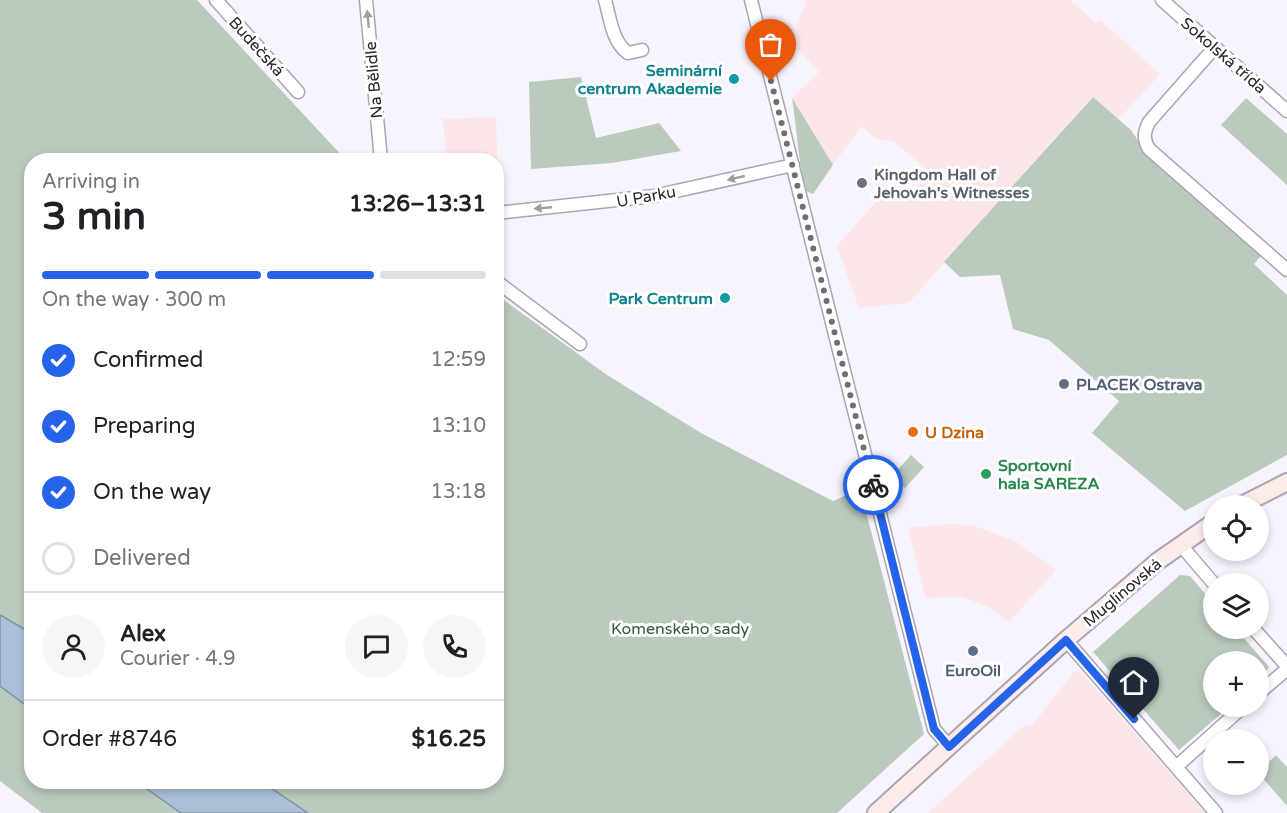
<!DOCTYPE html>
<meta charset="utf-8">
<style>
:root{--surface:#fff;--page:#f6f6f6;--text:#202124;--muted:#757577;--line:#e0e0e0;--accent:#2563eb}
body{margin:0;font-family:"Varela Round",sans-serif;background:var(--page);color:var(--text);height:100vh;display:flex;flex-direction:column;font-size:22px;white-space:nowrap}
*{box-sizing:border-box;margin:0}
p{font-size:20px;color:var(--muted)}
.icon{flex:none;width:33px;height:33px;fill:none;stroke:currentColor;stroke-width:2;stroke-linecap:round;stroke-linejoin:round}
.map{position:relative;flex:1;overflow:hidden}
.panel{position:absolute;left:24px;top:153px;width:480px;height:636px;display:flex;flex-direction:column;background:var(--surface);border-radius:24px;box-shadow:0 3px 9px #0003}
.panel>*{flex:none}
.fabs{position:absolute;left:1203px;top:495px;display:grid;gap:12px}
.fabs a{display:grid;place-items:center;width:66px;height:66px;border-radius:50%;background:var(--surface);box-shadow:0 3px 9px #0003;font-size:30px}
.pin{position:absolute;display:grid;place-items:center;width:51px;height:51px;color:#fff;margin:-62px -26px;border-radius:50% 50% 50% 0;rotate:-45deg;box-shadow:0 0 6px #0007}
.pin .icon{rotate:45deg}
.courier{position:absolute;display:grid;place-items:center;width:60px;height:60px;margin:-30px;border:4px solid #2563eb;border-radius:50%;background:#fff;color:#222;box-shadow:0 2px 8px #0007}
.summary em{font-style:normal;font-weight:700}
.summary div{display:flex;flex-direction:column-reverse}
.summary{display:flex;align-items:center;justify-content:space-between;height:102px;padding:0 18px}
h1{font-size:39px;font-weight:700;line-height:45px}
.bar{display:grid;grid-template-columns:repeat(4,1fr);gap:9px 6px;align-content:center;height:72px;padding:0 18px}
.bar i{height:8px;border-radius:4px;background:var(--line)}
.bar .active{background:var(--accent)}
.bar p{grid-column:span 4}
.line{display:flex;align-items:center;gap:15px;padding:0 18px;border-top:2px solid var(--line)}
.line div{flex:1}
.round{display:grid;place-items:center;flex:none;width:63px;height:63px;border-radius:32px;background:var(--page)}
ol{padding:0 18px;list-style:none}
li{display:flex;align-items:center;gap:18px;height:66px}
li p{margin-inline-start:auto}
li .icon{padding:6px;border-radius:50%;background:var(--accent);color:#fff;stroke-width:4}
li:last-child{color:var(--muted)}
li i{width:33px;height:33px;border:3px solid var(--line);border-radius:50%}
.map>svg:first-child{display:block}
.industrial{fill:#fce6e7}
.green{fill:#bacabc}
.water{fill:#aac0d9;stroke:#8392a5;stroke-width:1.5}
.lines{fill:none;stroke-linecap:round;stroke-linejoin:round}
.street-casing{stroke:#aaa4b4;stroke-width:15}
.secondary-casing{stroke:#aaa4b4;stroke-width:20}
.street{stroke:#fff;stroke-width:12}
.secondary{stroke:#fdece7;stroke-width:16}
.oneway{fill:#9e9da0}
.done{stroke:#706d75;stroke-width:6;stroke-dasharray:0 10.8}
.route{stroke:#2563eb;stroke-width:8}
.culture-dot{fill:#0f9aa8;stroke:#fff;stroke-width:2}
.worship-dot{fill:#6b7280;stroke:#fff;stroke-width:2}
.service-dot{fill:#5c6f8a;stroke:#fff;stroke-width:2}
.food-dot{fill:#e8710a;stroke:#fff;stroke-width:2}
.leisure-dot{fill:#2e9e5b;stroke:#fff;stroke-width:2}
.labels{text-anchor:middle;stroke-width:6;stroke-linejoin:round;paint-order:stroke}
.street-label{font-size:16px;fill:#27252b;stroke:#fff}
.culture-label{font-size:16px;font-weight:bold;fill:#0d838f;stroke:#fff;text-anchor:end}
.worship-label{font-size:16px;font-weight:bold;fill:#5b616d;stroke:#fff;text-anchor:start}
.service-label{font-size:16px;font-weight:bold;fill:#4e5e75;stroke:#fff;text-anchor:start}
.food-label{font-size:16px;font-weight:bold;fill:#c56008;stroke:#fff;text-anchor:start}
.leisure-label{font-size:16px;font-weight:bold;fill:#27864d;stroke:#fff;text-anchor:start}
.park-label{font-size:16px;fill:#305a38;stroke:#fff}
</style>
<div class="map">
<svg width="1287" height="813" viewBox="0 0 1287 813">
<rect width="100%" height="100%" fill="#f8f4fe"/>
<path class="industrial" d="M 802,0 L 1070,0 L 1096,23 L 1100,20 L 1160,74 L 1118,120 L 1092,97 L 912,299 L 907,303 L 859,308 L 837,246 L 892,184 L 908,197 L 929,171 L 894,142 L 875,138 L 862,126 L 833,165 L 792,98 L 819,72 L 798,49 L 797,23 L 806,4 Z
M 496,117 L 499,209 L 497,209 L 496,160 L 447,160 L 443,119 Z
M 953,524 L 974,526 L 1015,541 L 1056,570 L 1009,622 L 987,606 L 962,597 L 926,598 L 908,528 Z
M 1077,671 L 1081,672 L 1205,813 L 928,813 L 1025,725 L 1031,727 L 1074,672 Z"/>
<path class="green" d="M 0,0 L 197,0 L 346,160 L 32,160 L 31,633 L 0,615 Z
M 581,77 L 596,138 L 659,123 L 681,151 L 612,163 L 531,169 L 529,82 Z
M 1093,97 L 1131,130 L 1148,155 L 1261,256 L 1254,264 L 1287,295 L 1287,455 L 1185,511 L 1092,433 L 1119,401 L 1049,340 L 1013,329 L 1000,275 L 960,277 L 944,262 Z
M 792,98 L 833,165 L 813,194 L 806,191 C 798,160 797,130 792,98 Z
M 1246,98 L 1287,134 L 1287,185 L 1221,125 Z
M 497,295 L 607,375 L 701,433 L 833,501 L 860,489 L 924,734 L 837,813 L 308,813 L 262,782 L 496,782 Z
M 911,455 L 924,467 L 905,488 L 892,476 Z
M 1180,575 L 1190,576 L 1213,603 L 1214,628 L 1236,629 L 1269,667 L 1259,680 L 1258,662 L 1214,662 L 1214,706 L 1229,707 L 1179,750 L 1093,652 Z
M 0,686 L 31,709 L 32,782 L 137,782 L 181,813 L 42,813 L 0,781 Z
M 1276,755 L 1287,767 L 1287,806 L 1259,774 L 1259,771 Z"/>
<path class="water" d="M 0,615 L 31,633 L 31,709 L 0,686 Z
M 137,782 L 262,782 L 308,813 L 181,813 Z"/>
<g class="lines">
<defs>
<path id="street" d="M 216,0 L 298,92
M 366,0 L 381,160
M 605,0 C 610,17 612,42 628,53 L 642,50
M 751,0 L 934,729 L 949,746
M 1162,0 L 1287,111
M 1215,47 L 1149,122 C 1144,132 1143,139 1149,149 L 1287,270
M 496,213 L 654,196 L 793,165
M 496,281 L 580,344
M 1180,544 L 1214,584
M 1253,628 L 1287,666
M 1066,640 L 1216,813
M 1258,694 L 1287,669
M 1176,767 L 1244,706"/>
<path id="secondary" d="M 1240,506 L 1287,482
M 876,813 L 1066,640 L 1158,561 L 1214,522"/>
</defs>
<use href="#street" class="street-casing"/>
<use href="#secondary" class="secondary-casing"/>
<use href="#street" class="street"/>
<use href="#secondary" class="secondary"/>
</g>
<defs><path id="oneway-solid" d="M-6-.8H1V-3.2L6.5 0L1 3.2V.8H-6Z" transform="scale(1.5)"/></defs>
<g class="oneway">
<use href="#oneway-solid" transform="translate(368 19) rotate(-95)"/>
<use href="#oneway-solid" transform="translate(736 178) rotate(167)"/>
<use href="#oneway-solid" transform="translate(543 208) rotate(175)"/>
</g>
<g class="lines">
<path class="done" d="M 771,81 L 873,485"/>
<path class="route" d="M 873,485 L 934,729 L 949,747 L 1066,640 L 1134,719"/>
</g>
<g class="culture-dot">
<circle cx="734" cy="79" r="6"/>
<circle cx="725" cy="298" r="6"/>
</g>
<circle class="worship-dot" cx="862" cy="183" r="6"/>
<g class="service-dot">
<circle cx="1064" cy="384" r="6"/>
<circle cx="973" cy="651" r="6"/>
</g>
<circle class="food-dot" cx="913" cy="432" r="6"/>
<circle class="leisure-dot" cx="986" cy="474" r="6"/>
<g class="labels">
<g class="street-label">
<text transform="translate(257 46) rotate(48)" y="6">Budečská</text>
<text transform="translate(1224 55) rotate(41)" y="6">Sokolská třída</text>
<text transform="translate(373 80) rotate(-95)" y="6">Na Bělidle</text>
<text transform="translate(646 196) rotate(-10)" y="6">U Parku</text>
<text transform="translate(1122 592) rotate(-40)" y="6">Muglinovská</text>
</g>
<g class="culture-label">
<text x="722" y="76">Seminární<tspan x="722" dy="18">centrum Akademie</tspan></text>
<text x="713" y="304">Park Centrum</text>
</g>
<g class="worship-label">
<text x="874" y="180">Kingdom Hall of<tspan x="874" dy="18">Jehovah's Witnesses</tspan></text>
</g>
<g class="service-label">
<text x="1076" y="390">PLACEK Ostrava</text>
<text x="973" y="676" text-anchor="middle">EuroOil</text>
</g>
<g class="food-label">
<text x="925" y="438">U Dzina</text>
</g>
<g class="leisure-label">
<text x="998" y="471">Sportovní<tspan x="998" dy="18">hala SAREZA</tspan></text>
</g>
<g class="park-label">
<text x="680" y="634">Komenského sady</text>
</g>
</g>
</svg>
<div class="fabs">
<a><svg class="icon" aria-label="locate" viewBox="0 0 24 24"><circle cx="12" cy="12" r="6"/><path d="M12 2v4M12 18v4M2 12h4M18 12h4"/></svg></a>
<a><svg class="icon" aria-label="layers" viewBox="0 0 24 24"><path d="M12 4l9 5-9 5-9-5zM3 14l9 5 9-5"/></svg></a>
<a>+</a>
<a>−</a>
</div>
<div class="pin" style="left:771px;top:81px;background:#ea580c"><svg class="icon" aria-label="bag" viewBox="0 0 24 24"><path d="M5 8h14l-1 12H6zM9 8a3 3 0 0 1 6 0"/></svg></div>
<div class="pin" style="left:1134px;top:719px;background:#1f2937"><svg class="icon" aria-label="home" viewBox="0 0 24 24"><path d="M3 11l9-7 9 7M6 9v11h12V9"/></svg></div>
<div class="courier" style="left:873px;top:485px"><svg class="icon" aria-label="bike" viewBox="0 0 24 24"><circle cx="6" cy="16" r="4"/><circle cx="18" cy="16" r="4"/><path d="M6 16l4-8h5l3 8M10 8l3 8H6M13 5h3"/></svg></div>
<section class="panel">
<div class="summary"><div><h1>3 min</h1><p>Arriving in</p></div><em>13:26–13:31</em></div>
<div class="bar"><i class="active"></i><i class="active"></i><i class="active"></i><i></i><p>On the way · 300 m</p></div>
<ol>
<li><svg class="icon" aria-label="check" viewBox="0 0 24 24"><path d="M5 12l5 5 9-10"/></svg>Confirmed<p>12:59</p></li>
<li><svg class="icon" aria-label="check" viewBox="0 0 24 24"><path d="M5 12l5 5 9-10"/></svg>Preparing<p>13:10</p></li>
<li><svg class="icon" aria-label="check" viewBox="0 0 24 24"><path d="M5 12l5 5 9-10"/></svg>On the way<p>13:18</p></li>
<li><i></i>Delivered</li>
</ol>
<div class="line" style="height:108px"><a class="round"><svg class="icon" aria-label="person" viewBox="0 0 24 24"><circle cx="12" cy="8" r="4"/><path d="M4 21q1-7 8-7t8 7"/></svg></a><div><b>Alex</b><p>Courier · 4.9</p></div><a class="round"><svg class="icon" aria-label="chat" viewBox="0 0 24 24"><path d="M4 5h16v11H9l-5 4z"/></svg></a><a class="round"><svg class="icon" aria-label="phone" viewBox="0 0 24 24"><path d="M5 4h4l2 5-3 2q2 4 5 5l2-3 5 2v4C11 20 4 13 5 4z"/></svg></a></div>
<div class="line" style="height:78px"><div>Order #8746</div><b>$16.25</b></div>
</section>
</div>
